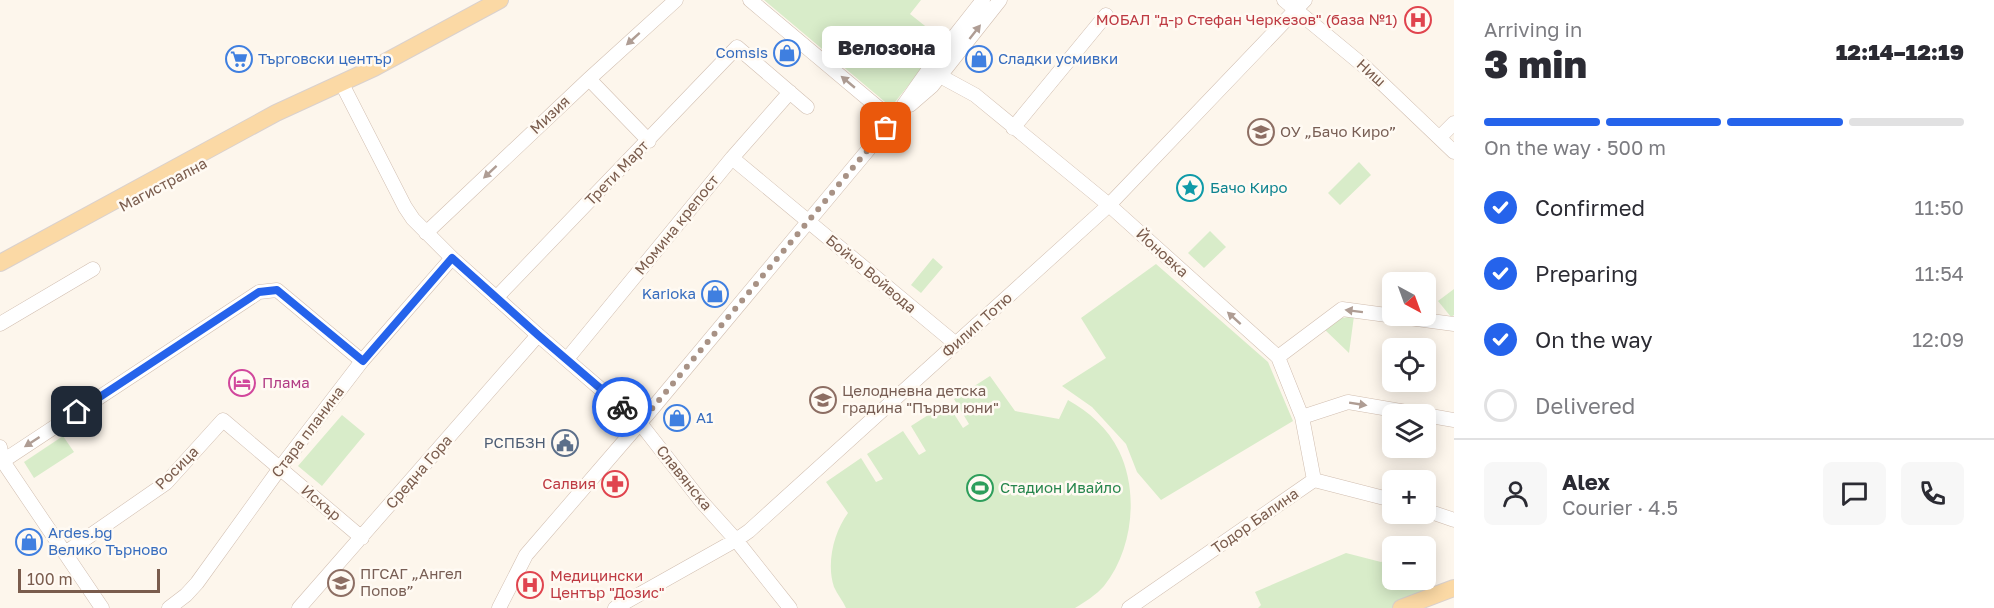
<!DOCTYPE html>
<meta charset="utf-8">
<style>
:root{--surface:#fff;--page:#f7f7f7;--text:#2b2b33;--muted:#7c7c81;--line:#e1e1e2;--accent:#2563eb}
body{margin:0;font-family:"Golos Text",sans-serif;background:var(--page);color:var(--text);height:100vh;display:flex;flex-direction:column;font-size:22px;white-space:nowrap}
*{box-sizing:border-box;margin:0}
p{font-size:20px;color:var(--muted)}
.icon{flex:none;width:33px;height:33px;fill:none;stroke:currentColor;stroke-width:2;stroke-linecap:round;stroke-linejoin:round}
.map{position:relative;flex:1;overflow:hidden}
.panel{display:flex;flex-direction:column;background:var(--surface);width:540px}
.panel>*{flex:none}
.needle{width:39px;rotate:139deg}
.fabs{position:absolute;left:1382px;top:272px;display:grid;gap:12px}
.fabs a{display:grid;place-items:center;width:54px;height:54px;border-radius:9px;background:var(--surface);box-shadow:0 3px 15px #0003;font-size:30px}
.scale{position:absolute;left:18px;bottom:15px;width:142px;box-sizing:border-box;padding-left:6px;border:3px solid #7a5c4d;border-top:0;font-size:16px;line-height:21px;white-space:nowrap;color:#7a5c4d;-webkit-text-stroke:4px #fffaf3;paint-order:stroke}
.pin{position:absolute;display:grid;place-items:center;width:51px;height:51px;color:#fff;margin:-26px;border-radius:12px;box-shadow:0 3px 9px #0006}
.courier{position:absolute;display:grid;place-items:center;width:60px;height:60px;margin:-30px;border:4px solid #2563eb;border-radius:50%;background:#fff;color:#222;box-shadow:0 2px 8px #0007}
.bubble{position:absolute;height:42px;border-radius:9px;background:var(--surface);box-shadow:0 3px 15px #0003;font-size:20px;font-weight:800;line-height:42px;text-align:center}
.headline em{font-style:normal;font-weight:800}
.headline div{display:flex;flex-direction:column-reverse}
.headline{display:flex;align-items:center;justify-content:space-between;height:102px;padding:0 30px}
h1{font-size:39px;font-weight:800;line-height:45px}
.bar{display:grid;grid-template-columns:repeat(4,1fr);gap:9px 6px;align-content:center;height:72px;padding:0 30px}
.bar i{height:8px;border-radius:4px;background:var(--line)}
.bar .current{background:var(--accent)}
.bar p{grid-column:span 4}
.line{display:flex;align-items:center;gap:15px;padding:0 30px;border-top:2px solid var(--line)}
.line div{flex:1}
.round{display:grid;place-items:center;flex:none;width:63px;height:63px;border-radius:9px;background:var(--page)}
ol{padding:0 30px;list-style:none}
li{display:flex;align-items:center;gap:18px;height:66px}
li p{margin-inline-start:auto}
li .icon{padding:6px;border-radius:50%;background:var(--accent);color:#fff;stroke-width:4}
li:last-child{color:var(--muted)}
li i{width:33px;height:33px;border:3px solid var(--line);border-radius:50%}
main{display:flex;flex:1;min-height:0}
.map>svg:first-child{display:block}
.green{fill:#d8ecc9}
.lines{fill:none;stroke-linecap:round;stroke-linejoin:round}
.minor-casing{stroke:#d1beb0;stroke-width:15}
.major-casing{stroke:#dad1cd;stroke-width:18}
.minor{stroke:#fff;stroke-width:14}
.major{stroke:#fbd9a5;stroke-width:16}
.oneway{fill:#af9d94}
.done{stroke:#a89285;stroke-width:6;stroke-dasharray:0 10.8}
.route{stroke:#2563eb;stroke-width:8}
.labels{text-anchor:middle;stroke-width:5;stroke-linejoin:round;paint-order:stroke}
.health-label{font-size:15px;fill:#be3a42;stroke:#fffaf3;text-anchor:end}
.shop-label{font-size:15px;fill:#366cbe;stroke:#fffaf3;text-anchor:start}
.street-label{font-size:15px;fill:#7a5c4d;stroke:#fffaf3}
.education-label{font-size:15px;fill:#785e54;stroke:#fffaf3;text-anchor:start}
.culture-label{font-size:15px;fill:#0d838f;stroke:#fffaf3;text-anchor:start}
.hotel-label{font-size:15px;fill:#b23c85;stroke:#fffaf3;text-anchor:start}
.service-label{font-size:15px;fill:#4e5e75;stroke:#fffaf3;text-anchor:end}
.leisure-label{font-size:15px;fill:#27864d;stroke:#fffaf3;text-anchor:start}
</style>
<main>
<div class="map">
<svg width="1454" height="608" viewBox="0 0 1454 608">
<rect width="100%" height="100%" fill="#fdf6ec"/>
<path class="green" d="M 764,0 L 921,0 L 910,14 L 944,41 L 891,107 Z
M 1359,162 L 1371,175 L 1340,205 L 1328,193 Z
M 1210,231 L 1226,247 L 1204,268 L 1188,253 Z
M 933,258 L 943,267 L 921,293 L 911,285 Z
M 1156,264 L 1268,362 L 1293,421 L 1161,500 L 1137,472 L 1126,444 L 1092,407 L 1062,386 L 1106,358 L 1081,318 Z
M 1454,289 L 1454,315 L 1451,317 L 1438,301 Z
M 1354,316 L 1349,353 L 1323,328 L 1336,319 Z
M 990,376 L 1015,411 L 1059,419 L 1068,400 C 1089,412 1108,428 1119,451 C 1139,492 1133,550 1104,586 C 1096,595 1085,602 1075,608 L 846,608 C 843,601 837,594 834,587 C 826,563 834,532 848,513 L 826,482 L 861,458 L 876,482 L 883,479 L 867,454 L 903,431 L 919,455 L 926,451 L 911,426 L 947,403 L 963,428 L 969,424 L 954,399 Z
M 342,415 L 365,434 L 322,486 L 298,466 Z
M 63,436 L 74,452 L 34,478 L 24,462 Z
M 1346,553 L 1381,562 L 1392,557 L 1392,579 L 1420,579 L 1427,598 L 1401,608 L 1258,608 L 1261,605 L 1255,592 Z"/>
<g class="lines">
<defs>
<path id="minor" d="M 750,0 L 893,120
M 1284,0 L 1365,67 L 1454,152
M 940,76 L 975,95 L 1109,205 L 1278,357 L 1302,417 L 1314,480
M 589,79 L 649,141
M 342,84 L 405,207 L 413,219 L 452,258 L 538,335 L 640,423 L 701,501 L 736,540 L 790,608
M 910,105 L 932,86 L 1000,0
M 1013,128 L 1106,15
M 1440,137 L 1454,123
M 732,158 L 956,344
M 426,233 L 589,79 L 676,0
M 496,298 L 737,47 L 807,107
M 0,324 L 93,269
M 1278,357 L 1342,309 L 1454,324
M 567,359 L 732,158 L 790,92
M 1425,415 L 1454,420
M 1302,417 L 1348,402 L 1418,414
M 0,447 L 3,461 L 259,292 L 277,290 L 362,361
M 0,457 L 102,608
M 1425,510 L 1454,520
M 65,553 L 166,483 L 223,420 L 362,538
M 169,608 L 186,595 L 197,583 L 280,468 L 362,361 L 452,258
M 299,608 L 538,335
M 499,608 L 526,555 L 652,409 L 893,120 L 934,62 L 983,0
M 615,608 L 736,540 L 749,531 L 1109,205 L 1305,0
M 1129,608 L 1314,480 L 1392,500"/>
<path id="major" d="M 0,263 L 276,113 L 374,68 L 500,0
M 1401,608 L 1454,588"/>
</defs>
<use href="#minor" class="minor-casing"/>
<use href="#major" class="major-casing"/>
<use href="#minor" class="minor"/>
<use href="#major" class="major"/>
</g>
<defs><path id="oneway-solid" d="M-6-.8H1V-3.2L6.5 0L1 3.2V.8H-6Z" transform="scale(1.5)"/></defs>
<g class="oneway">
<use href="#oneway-solid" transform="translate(975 32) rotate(-52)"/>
<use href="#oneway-solid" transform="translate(633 39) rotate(138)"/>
<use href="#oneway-solid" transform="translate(848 82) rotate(-140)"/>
<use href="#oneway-solid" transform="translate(490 172) rotate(137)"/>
<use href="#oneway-solid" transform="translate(1354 311) rotate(-173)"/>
<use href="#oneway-solid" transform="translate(1234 318) rotate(-138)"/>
<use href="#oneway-solid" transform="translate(1358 404) rotate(9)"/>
<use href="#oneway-solid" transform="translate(32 442) rotate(147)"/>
</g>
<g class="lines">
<path class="done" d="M 622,407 L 640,423 L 886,128"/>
<path class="route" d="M 77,412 L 259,292 L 277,290 L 363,361 L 452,258 L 538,335 L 622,407"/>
</g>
<defs>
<symbol id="hospital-ring" viewBox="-11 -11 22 22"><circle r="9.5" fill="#fffaf3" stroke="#e0444e" stroke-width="1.5"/><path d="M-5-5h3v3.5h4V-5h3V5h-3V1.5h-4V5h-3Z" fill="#e0444e"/></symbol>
<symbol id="shop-ring" viewBox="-11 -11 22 22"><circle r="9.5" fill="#fffaf3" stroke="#3f7fe0" stroke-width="1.5"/><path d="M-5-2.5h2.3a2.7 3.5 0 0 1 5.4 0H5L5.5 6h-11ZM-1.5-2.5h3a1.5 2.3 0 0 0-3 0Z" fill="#3f7fe0"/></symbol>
<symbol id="supermarket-ring" viewBox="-11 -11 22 22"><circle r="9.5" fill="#fffaf3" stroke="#3f7fe0" stroke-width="1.5"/><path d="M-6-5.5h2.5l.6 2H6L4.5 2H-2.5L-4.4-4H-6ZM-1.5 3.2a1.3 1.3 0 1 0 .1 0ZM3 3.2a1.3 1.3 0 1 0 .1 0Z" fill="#3f7fe0"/></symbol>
<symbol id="school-ring" viewBox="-11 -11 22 22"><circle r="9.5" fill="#fffaf3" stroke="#8d6e63" stroke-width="1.5"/><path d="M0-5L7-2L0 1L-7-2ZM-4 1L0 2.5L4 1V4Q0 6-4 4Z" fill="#8d6e63"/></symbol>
<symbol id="sight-ring" viewBox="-11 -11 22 22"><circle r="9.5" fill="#fffaf3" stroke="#0f9aa8" stroke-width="1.5"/><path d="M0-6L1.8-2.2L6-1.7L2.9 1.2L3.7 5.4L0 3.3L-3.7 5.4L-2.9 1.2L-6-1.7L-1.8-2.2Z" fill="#0f9aa8"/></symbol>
<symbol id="hotel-ring" viewBox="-11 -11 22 22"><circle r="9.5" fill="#fffaf3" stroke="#d1479c" stroke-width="1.5"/><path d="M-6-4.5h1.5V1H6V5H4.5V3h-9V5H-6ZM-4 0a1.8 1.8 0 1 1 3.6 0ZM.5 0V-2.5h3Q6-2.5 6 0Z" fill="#d1479c"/></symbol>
<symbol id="civic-ring" viewBox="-11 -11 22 22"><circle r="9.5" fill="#fffaf3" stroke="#5c6f8a" stroke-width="1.5"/><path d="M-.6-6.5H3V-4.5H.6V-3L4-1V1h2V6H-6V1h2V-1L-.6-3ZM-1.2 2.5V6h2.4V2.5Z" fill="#5c6f8a"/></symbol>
<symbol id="pharmacy-ring" viewBox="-11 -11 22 22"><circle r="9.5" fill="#fffaf3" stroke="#e0444e" stroke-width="1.5"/><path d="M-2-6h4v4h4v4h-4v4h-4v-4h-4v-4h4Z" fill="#e0444e"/></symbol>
<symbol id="stadium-ring" viewBox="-11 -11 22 22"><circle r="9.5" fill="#fffaf3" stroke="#2e9e5b" stroke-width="1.5"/><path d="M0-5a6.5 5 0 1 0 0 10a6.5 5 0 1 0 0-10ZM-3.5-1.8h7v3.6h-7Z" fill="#2e9e5b"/></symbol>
</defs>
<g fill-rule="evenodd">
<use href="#hospital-ring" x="1403" y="5" width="30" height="30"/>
<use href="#shop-ring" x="772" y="38" width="30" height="30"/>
<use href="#supermarket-ring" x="224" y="44" width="30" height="30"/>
<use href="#shop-ring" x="964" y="44" width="30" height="30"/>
<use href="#school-ring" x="1246" y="117" width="30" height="30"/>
<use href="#sight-ring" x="1175" y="173" width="30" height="30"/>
<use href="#shop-ring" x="700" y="279" width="30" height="30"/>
<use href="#hotel-ring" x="227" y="368" width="30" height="30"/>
<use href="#school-ring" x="808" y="385" width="30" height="30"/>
<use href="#shop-ring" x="662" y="403" width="30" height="30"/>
<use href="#civic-ring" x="550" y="428" width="30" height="30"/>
<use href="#pharmacy-ring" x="600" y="469" width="30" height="30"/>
<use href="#stadium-ring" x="965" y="473" width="30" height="30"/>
<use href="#shop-ring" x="14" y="527" width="30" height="30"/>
<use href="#school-ring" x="326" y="568" width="30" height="30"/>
<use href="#hospital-ring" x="515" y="570" width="30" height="30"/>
</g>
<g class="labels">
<g class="health-label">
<text x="1398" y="25">МОБАЛ "д-р Стефан Черкезов" (база №1)</text>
<text x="596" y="489">Салвия</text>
<text x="550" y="581" text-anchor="start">Медицински<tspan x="550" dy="17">Център "Дозис"</tspan></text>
</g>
<g class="shop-label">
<text x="768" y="58" text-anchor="end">Comsis</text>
<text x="258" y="64">Търговски център</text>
<text x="998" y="64">Сладки усмивки</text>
<text x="696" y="299" text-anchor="end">Karioka</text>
<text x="696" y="423">A1</text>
<text x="48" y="538">Ardes.bg<tspan x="48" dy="17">Велико Търново</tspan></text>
</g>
<g class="street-label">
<text transform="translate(1371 73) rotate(42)" y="5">Ниш</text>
<text transform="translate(550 115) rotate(-43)" y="5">Мизия</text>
<text transform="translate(617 173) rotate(-46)" y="5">Трети Март</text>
<text transform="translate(163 185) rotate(-28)" y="5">Магистрална</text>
<text transform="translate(677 225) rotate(-51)" y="5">Момина крепост</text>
<text transform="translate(1162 253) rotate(42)" y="5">Йоновка</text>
<text transform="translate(871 274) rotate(40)" y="5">Бойчо Войвода</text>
<text transform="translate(977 325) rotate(-42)" y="5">Филип Тотю</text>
<text transform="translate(308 432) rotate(-53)" y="5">Стара планина</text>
<text transform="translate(177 468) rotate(-45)" y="5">Росица</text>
<text transform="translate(419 472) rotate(-49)" y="5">Средна Гора</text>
<text transform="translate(684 478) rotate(51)" y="5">Славянска</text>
<text transform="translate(321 503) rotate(40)" y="5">Искър</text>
<text transform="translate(1255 521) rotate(-35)" y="5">Тодор Балина</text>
</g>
<g class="education-label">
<text x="1280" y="137">ОУ „Бачо Киро”</text>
<text x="842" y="396">Целодневна детска<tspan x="842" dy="17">градина "Първи юни"</tspan></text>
<text x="360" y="579">ПГСАГ „Ангел<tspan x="360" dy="17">Попов”</tspan></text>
</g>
<g class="culture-label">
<text x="1210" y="193">Бачо Киро</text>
</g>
<g class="hotel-label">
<text x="262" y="388">Плама</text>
</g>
<g class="service-label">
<text x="546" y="448">РСПБЗН</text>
</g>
<g class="leisure-label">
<text x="1000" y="493">Стадион Ивайло</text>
</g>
</g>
</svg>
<div class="fabs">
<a><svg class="needle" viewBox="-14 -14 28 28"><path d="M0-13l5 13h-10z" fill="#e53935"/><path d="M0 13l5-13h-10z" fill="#7c7c81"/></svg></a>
<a><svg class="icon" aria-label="locate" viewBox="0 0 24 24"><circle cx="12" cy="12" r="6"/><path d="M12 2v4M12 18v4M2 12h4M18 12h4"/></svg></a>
<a><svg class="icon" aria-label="layers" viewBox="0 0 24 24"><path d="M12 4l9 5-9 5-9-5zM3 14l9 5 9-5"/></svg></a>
<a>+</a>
<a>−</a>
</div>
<div class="scale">100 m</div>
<div class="pin" style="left:886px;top:128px;background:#ea580c"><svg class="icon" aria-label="bag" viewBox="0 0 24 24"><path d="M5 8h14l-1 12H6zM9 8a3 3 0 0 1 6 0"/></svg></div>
<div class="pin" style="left:77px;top:412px;background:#1f2937"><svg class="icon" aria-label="home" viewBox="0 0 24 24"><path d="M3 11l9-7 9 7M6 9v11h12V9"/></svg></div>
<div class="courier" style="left:622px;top:407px"><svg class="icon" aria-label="bike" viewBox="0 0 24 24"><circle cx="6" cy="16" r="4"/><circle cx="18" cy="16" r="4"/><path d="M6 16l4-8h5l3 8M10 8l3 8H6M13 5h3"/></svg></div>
<div class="bubble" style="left:822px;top:26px;width:129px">Велозона</div>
</div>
<section class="panel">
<div class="headline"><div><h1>3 min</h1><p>Arriving in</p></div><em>12:14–12:19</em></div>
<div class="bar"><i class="current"></i><i class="current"></i><i class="current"></i><i></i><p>On the way · 500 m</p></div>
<ol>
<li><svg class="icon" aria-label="check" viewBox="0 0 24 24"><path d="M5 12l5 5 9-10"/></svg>Confirmed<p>11:50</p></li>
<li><svg class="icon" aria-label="check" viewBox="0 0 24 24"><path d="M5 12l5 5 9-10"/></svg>Preparing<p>11:54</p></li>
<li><svg class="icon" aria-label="check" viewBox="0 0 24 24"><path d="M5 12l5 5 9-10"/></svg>On the way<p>12:09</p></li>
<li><i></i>Delivered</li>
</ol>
<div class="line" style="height:108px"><a class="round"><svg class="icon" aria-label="person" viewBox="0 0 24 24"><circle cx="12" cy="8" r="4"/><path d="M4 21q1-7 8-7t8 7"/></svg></a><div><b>Alex</b><p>Courier · 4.5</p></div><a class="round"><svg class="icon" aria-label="chat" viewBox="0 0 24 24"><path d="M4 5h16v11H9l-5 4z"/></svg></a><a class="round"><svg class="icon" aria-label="phone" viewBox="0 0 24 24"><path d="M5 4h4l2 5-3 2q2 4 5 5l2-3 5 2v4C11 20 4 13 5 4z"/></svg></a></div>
</section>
</main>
